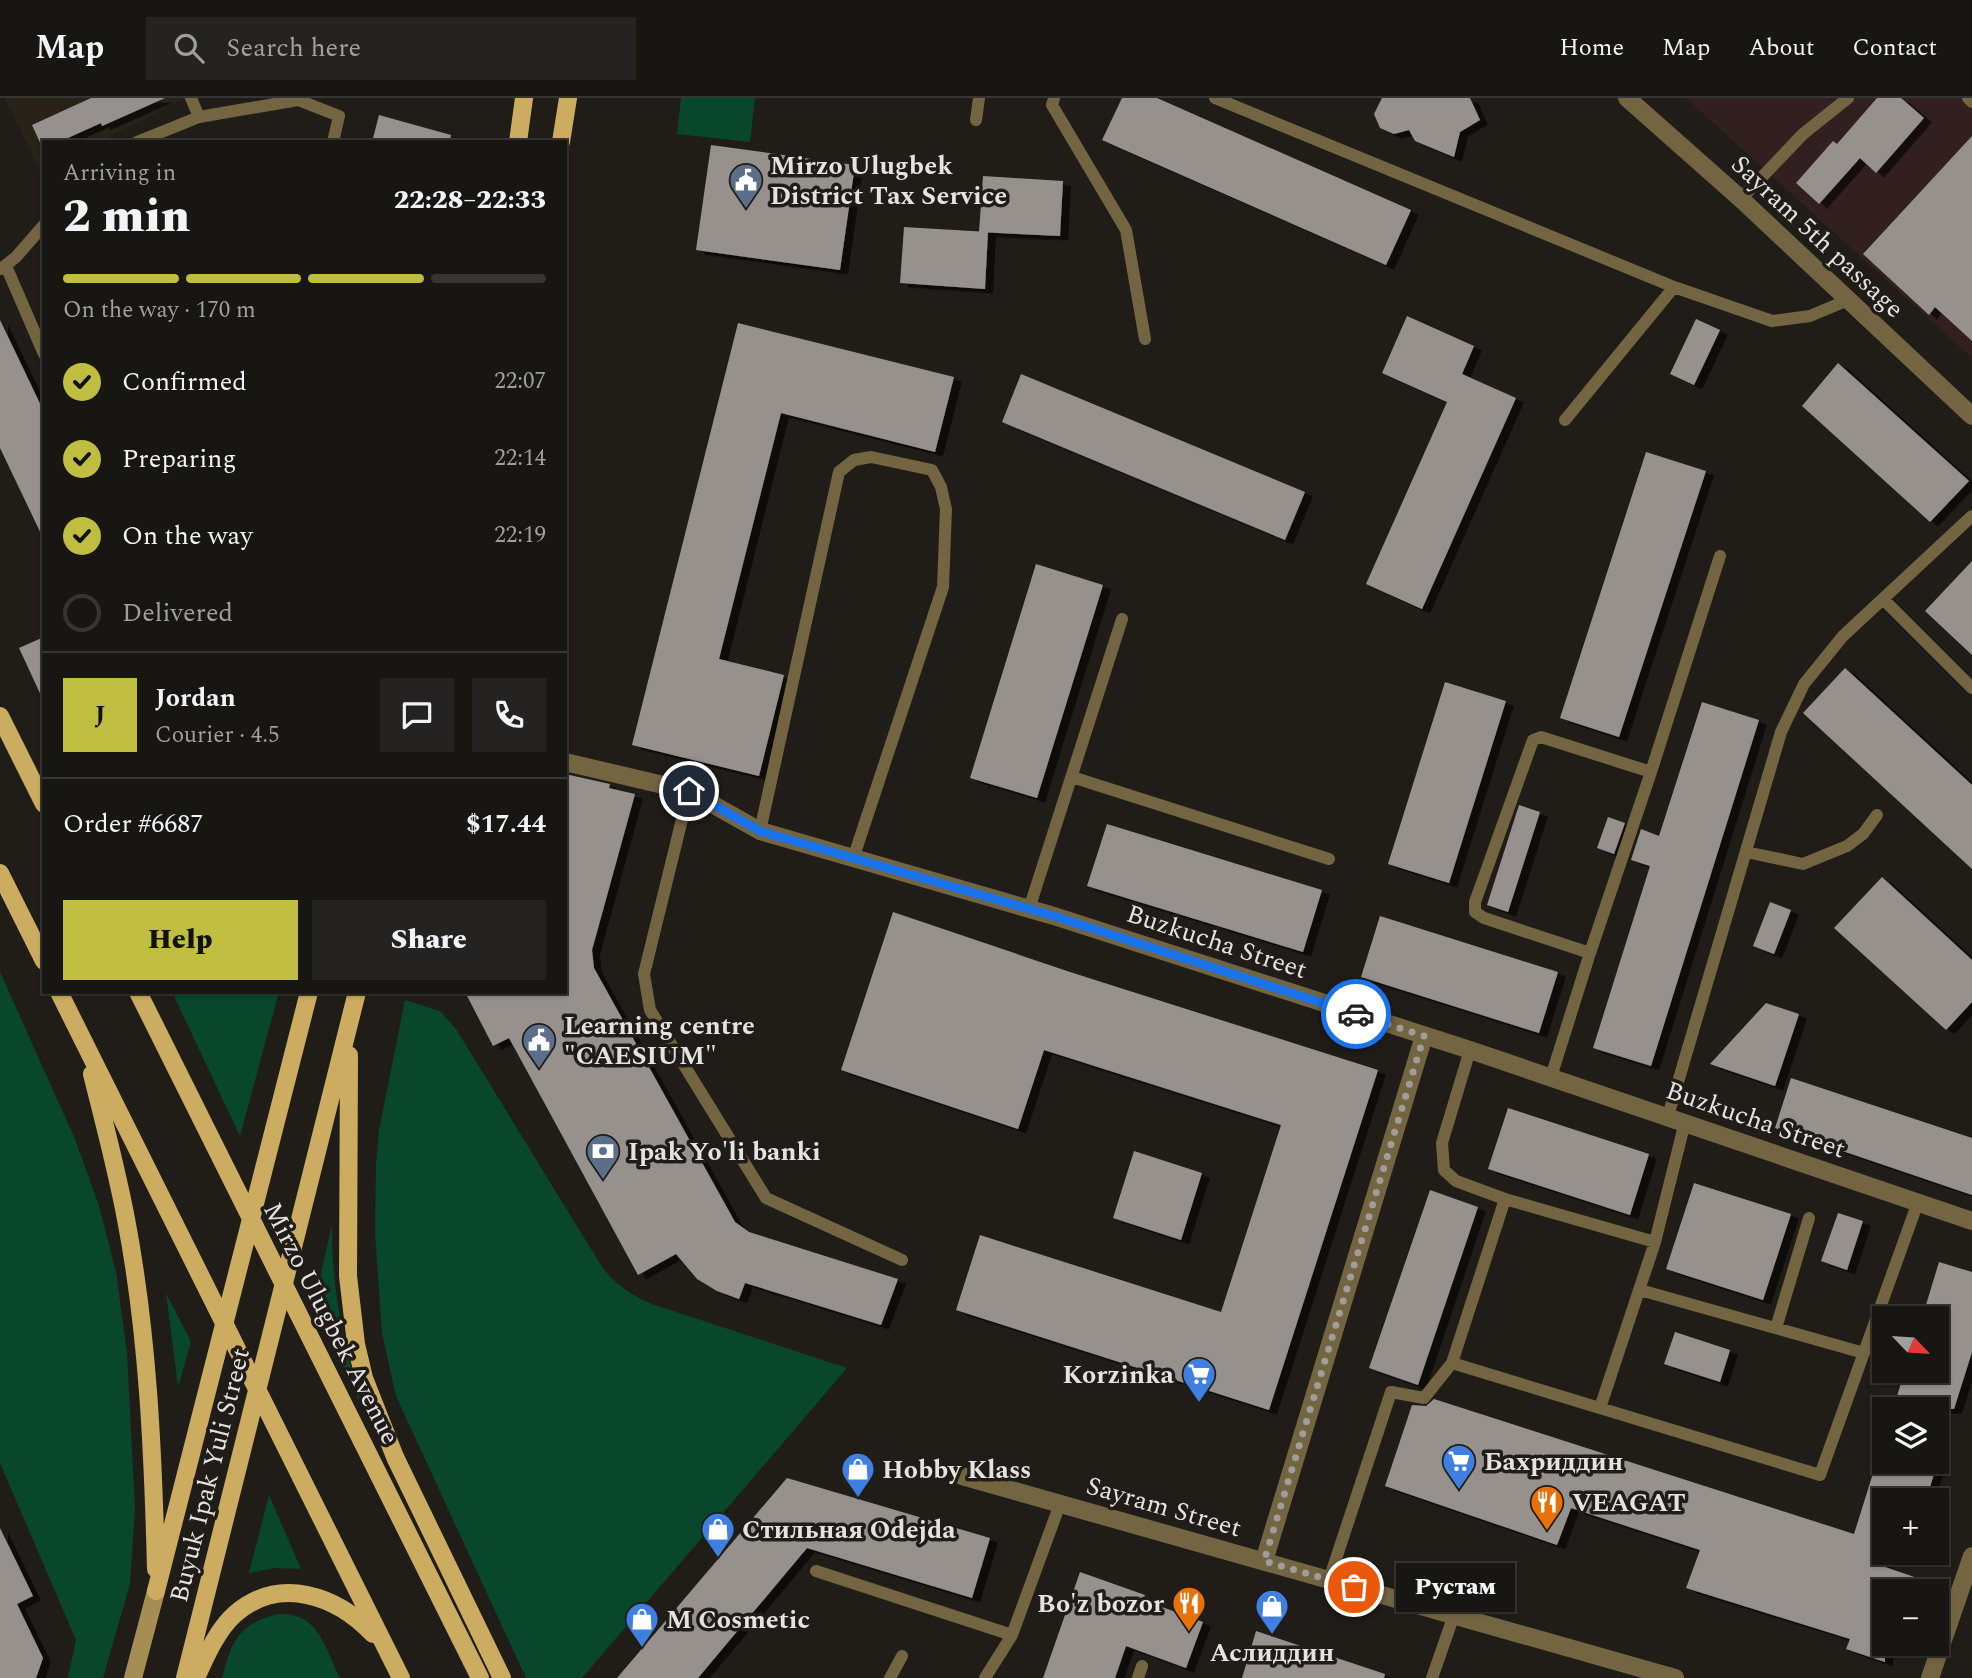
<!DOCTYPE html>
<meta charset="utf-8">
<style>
:root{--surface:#181613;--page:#252321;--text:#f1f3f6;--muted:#9f9fa0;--line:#363533;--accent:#bfbe41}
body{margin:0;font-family:Spectral,serif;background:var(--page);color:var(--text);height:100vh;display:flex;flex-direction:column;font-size:26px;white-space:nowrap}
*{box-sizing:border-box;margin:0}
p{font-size:23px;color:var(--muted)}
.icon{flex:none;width:38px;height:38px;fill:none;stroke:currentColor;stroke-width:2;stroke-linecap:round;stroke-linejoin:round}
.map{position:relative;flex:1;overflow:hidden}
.sheet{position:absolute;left:42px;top:42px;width:525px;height:854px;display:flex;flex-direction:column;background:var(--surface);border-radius:0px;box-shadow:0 2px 5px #0004,0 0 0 2px var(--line)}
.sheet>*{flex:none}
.needle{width:46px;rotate:115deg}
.buttons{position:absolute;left:1872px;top:1208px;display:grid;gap:14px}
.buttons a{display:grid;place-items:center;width:77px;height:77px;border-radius:0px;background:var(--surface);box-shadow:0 2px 5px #0004,0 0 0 2px var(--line);font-size:35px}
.pin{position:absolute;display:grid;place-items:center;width:60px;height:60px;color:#fff;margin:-30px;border:4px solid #fff;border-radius:50%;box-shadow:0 2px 7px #0007}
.courier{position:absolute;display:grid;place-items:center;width:70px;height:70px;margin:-35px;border:5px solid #1a73e8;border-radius:50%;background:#fff;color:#222;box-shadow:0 2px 9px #0007}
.bubble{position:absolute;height:49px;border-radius:0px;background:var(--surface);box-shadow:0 2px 5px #0004,0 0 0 2px var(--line);font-size:23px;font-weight:800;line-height:49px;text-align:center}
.headline em{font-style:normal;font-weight:800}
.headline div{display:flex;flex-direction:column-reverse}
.headline{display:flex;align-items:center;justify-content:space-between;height:119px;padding:0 21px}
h1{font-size:46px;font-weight:800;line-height:52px}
.bar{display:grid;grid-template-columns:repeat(4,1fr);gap:10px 7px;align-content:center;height:84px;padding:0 21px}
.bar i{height:9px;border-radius:5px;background:var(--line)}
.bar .selected{background:var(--accent)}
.bar p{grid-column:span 4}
.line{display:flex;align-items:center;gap:18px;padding:0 21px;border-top:2px solid var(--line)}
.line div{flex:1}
.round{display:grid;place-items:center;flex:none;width:74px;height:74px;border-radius:0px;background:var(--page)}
ol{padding:0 21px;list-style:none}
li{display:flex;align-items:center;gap:21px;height:77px}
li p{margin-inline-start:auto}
li .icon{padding:7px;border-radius:50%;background:var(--accent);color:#111;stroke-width:4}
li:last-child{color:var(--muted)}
li i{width:38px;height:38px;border:4px solid var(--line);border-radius:50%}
.action{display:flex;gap:14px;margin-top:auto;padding:14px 21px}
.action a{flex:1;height:80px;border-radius:0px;background:var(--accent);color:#111;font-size:28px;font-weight:800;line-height:80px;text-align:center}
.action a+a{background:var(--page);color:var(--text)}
header{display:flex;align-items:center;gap:42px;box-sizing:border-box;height:98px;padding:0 35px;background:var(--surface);border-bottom:2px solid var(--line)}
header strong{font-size:33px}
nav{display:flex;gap:38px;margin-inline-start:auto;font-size:24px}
.search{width:490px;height:63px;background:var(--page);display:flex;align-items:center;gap:18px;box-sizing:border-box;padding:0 24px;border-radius:0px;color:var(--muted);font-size:26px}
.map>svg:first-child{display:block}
.built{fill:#292219}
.industrial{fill:#321f20}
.green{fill:#08472c}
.building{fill:#96918d;filter:url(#shadow)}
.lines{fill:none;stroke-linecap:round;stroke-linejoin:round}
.service{stroke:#746542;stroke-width:12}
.minor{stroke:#746542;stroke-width:18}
.tertiary{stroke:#746542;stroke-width:18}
.secondary{stroke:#a68d53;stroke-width:18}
.primary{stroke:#ccac60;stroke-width:18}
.done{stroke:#a09e9a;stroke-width:7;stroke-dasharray:0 12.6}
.route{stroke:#1a73e8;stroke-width:9}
.labels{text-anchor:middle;stroke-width:7;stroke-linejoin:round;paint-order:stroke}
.poi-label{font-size:26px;font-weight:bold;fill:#e5e3e0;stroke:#201d19;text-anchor:start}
.street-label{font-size:26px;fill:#e5e3e0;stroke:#201d19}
</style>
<header>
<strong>Map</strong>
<div class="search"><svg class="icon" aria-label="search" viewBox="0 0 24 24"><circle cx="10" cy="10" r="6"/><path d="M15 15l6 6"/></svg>Search here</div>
<nav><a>Home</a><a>Map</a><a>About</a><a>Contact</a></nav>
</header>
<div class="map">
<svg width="1972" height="1580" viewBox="0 0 1972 1580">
<defs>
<filter id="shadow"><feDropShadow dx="8" dy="4.5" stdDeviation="0" flood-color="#0009"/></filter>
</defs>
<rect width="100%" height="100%" fill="#201d19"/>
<path class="built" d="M 5,0 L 185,0 L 99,44 L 44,44 L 44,72 L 40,73 Z"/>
<path class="industrial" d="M 1686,0 L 1972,0 L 1972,260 Z"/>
<path class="green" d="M 681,0 L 755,0 L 750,44 L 677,36 Z
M 0,874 L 75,1041 L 99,1108 L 116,1174 L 127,1255 L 135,1410 L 130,1486 L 103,1580 L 68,1580 L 76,1542 L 0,1365 Z
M 172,894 L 279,894 L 240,1038 Z
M 405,902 L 440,913 L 456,931 L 602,1169 C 616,1187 631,1197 652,1206 L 847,1270 L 582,1580 L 526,1580 L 396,1298 L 382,1235 L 375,1135 L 376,1067 L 379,1032 Z
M 332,1126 C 331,1192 345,1254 365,1316 L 314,1207 Z
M 166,1195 L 191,1244 L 178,1289 Z
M 269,1397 L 301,1471 L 275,1470 L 249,1475 Z
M 278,1516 C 319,1514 324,1548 340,1580 L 222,1580 C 232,1543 238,1526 278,1516 Z"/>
<path class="building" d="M 91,0 L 165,0 L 102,28 L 101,25 L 59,44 L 44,44 L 43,51 L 32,27 Z
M 1122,0 L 1157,0 L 1411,112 L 1386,167 L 1102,42 Z
M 1382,0 L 1470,0 L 1480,22 L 1460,34 L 1454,59 L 1415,43 L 1409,32 L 1394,36 L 1380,30 L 1374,16 Z
M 1877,0 L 1901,0 L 1924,20 L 1876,75 L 1860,60 L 1819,106 L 1796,85 L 1833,43 L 1837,46 Z
M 379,17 L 451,37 L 450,44 L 372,44 Z
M 1972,38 L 1972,243 L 1935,209 L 1929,217 L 1863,156 Z
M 711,47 L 855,67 L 840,172 L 696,152 Z
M 983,78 L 1063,83 L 1060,138 L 979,134 Z
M 904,129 L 988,134 L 985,191 L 900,185 Z
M 1407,218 L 1474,248 L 1462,276 L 1516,300 L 1422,511 L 1366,486 L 1447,304 L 1382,275 Z
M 1696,221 L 1720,232 L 1694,287 L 1670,276 Z
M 0,222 L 44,314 L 44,442 L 0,350 Z
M 738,225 L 954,279 L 935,354 L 781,315 L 719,561 L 784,577 L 759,678 L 632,647 Z
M 1838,265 L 1969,383 L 1930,424 L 1802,308 Z
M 1021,276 L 1305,394 L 1285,442 L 1002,324 Z
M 1646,354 L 1706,373 L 1619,639 L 1560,620 Z
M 1972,463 L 1972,557 L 1925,513 Z
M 1036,466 L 1103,487 L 1037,700 L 970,680 Z
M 44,539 L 44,604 L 19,550 Z
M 1845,570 L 1972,687 L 1972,771 L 1803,615 Z
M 1445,584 L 1506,603 L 1449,785 L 1388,766 Z
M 1702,604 L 1759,622 L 1651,968 L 1593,950 L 1650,768 L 1631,762 L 1641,731 L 1659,738 Z
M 565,676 L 610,686 L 609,690 L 635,696 L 592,852 L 594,870 L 735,1124 L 749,1134 L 898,1181 L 881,1227 L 745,1185 L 739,1201 L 717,1193 L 697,1181 L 676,1156 L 638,1177 L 509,940 L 493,948 L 465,894 L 565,894 Z
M 1519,707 L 1540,714 L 1508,814 L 1487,807 Z
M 1608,719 L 1625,725 L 1614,756 L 1597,750 Z
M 1107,726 L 1322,792 L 1303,854 L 1087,788 Z
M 1882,779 L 1972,862 L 1972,904 L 1946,932 L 1834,830 Z
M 1770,804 L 1791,812 L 1774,856 L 1753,848 Z
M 893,814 L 1070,874 L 1378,972 L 1269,1312 L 956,1212 L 980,1137 L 1221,1214 L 1281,1027 L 1044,952 L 1018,1031 L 841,972 Z
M 1380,818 L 1558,874 L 1539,935 L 1361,879 Z
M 1766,905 L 1799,916 L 1775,988 L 1710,966 Z
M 1791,980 L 1972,1040 L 1972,1097 L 1775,1030 Z
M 1508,1010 L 1649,1056 L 1630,1117 L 1488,1071 Z
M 1134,1053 L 1202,1075 L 1181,1142 L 1113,1120 Z
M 1694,1085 L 1791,1116 L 1763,1202 L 1666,1171 Z
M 1430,1092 L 1478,1109 L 1418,1287 L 1369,1270 Z
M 1838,1115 L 1863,1123 L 1847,1172 L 1821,1163 Z
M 1939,1164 L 1972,1174 L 1972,1254 L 1954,1311 L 1893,1311 L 1905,1272 L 1937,1272 L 1937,1220 L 1922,1220 Z
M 1675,1234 L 1730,1252 L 1720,1284 L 1664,1266 Z
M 1434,1301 L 1854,1436 L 1880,1353 L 1885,1354 L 1885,1363 L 1938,1363 L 1926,1402 L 1885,1402 L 1885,1469 L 1944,1489 L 1944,1493 L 1885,1493 L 1885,1564 L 1846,1551 L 1850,1541 L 1686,1490 L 1700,1452 L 1571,1410 L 1557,1447 L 1385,1388 L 1412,1307 L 1426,1308 Z
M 787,1380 L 990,1440 L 972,1500 L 807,1450 L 698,1580 L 617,1580 Z
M 0,1430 L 33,1498 L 17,1506 L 43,1560 L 36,1580 L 0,1580 Z
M 1080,1474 L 1145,1497 L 1143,1502 L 1203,1524 L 1186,1570 L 1126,1548 L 1115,1580 L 1043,1580 Z
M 1256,1533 L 1385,1576 L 1384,1580 L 1242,1580 Z"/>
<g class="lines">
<path class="service" d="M 191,0 L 199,19
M 1054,0 L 1052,7 L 1126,132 L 1145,241
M 1215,0 L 1674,189 L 1772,223 L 1810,218 L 1848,202
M 1968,0 L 1972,4
M 976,22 L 979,0
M 137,44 L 199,19 L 298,2 L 339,18 L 333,44
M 1741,101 L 1803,36 L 1848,0
M 6,168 L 44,256
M 1,171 L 16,159 L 44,127
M 1565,322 L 1674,189
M 1883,501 L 1972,590
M 1072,679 L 1329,761
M 689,693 L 644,876 L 650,912 L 766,1100 L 902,1162
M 760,733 L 839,374 L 854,362 L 871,359 L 932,372 L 941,389 L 946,411 L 943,489 L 853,761
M 1746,754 L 1803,766 L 1847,748 L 1863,736 L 1877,717
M 1029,811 L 1122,521
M 1590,855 L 1651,674 L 1720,458
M 1470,952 L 1442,1045 L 1444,1072 L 1456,1083 L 1505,1101
M 1551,979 L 1590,855 L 1484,820 L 1475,814 L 1475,804 L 1533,642 L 1541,639 L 1651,674
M 1668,1018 L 1781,634 L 1804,586 L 1843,538 L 1972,418
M 1640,1192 L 1864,1255
M 1776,1230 L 1809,1120
M 1452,1265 L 1820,1377 L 1918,1104
M 1600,1310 L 1655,1144
M 816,1473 L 1012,1537
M 1329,1482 L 1391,1294 L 1424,1300 L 1452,1265 L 1505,1101 L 1655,1144 L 1685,1024
M 890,1580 L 902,1558
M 985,1580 L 1012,1537 L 1060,1406
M 1138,1580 L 1142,1568
M 1432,1580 L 1454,1517"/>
<path class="minor" d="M 565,664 L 689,693 L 760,733 L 1054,818 L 1470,952 L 1972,1123
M 962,1378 L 1675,1580
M 1264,1463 L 1424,938"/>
<path class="tertiary" d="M 1627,0 L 1741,101 L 1972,318
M 1930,1580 L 1972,1458"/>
<path class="secondary" d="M 133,1580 L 156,1493"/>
<path class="primary" d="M 518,44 L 524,0
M 561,44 L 568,0
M 0,618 L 44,706
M 0,775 L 44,863
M 59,894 L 401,1580
M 138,894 L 480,1580
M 349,957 L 348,1178 L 356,1246 L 364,1280 L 395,1359 L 502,1580
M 92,976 C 104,1024 117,1073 126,1121 C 148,1236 153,1354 156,1471
M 156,1493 L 309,894
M 185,1580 L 357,894
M 196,1580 C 206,1558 217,1532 235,1516 C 280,1477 337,1498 373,1536"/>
</g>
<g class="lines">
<path class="done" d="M 1354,1489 L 1264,1463 L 1424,938 L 1356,916"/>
<path class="route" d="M 689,693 L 760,733 L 1054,818 L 1356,916"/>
</g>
<defs>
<symbol id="civic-pin" viewBox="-11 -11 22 30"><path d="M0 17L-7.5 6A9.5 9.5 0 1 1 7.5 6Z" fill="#5c6f8a" stroke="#201d19"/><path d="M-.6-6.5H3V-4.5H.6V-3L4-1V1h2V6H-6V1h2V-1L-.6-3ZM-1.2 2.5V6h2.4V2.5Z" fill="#fff"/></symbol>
<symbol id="bank-pin" viewBox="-11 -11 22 30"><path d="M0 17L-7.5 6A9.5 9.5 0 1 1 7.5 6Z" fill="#5c6f8a" stroke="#201d19"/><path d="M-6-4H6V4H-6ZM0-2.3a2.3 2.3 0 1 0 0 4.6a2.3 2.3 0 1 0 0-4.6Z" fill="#fff"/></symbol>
<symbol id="supermarket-pin" viewBox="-11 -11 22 30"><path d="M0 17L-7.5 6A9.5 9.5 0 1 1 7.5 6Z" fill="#3f7fe0" stroke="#201d19"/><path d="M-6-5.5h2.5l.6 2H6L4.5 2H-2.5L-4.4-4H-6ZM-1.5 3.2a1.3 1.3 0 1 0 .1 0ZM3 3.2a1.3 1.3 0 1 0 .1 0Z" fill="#fff"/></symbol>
<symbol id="shop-pin" viewBox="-11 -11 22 30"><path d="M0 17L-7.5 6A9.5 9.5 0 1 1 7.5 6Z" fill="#3f7fe0" stroke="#201d19"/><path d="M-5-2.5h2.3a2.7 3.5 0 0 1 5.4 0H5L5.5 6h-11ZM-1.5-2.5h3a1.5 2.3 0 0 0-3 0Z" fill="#fff"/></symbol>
<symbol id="restaurant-pin" viewBox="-11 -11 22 30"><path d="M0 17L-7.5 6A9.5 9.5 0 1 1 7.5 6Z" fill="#e8710a" stroke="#201d19"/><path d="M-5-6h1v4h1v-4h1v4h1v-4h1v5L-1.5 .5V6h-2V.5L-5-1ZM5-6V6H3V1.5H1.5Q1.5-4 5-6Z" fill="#fff"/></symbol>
</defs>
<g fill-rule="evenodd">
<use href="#civic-pin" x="727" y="63" width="38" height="52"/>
<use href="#civic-pin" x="520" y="923" width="38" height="52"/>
<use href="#bank-pin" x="584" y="1034" width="38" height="52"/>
<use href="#supermarket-pin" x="1180" y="1257" width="38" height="52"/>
<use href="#supermarket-pin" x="1440" y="1344" width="38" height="52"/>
<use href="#shop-pin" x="839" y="1352" width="38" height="52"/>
<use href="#restaurant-pin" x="1528" y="1385" width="38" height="52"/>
<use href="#shop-pin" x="699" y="1412" width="38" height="52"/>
<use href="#restaurant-pin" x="1170" y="1486" width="38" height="52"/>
<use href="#shop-pin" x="1253" y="1489" width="38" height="52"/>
<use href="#shop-pin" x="623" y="1502" width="38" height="52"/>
</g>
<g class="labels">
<g class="poi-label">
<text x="770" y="76">Mirzo Ulugbek<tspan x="770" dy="30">District Tax Service</tspan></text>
<text x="564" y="936">Learning centre<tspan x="564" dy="30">"CAESIUM"</tspan></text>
<text x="628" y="1062">Ipak Yo'li banki</text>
<text x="1174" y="1285" text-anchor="end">Korzinka</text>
<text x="1484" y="1372">Бахриддин</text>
<text x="882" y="1380">Hobby Klass</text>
<text x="1572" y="1413">VEAGAT</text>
<text x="742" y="1440">Стильная Odejda</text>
<text x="1164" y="1514" text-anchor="end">Bo'z bozor</text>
<text x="666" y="1530">M Cosmetic</text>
<text x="1272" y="1563" text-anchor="middle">Аслиддин</text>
</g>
<g class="street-label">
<text transform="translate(1818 138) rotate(43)" y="9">Sayram 5th passage</text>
<text transform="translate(1217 843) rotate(18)" y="9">Buzkucha Street</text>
<text transform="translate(1756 1021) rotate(19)" y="9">Buzkucha Street</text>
<text transform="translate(332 1225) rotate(63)" y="9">Mirzo Ulugbek Avenue</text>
<text transform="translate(209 1377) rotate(-76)" y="9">Buyuk Ipak Yuli Street</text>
<text transform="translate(1164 1408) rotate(16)" y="9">Sayram Street</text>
</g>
</g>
</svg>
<div class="buttons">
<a><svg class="needle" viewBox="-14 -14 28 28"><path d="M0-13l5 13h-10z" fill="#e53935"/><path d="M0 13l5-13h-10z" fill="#9f9fa0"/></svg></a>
<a><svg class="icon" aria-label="layers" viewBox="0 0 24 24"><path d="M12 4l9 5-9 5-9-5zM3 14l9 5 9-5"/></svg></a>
<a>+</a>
<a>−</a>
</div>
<div class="pin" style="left:1354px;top:1489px;background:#ea580c"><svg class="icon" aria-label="bag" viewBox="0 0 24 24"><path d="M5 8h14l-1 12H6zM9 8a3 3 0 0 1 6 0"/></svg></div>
<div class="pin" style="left:689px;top:693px;background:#1f2937"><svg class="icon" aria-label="home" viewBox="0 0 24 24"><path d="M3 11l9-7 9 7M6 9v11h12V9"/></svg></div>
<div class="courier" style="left:1356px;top:916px"><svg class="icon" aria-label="car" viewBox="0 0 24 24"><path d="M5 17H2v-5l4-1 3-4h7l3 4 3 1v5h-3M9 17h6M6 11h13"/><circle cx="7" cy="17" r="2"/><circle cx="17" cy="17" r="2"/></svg></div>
<div class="bubble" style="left:1396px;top:1465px;width:119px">Рустам</div>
<section class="sheet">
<div class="headline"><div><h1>2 min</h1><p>Arriving in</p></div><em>22:28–22:33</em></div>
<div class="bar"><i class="selected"></i><i class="selected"></i><i class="selected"></i><i></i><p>On the way · 170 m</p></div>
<ol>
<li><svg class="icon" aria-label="check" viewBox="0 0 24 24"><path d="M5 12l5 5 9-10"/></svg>Confirmed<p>22:07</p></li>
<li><svg class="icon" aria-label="check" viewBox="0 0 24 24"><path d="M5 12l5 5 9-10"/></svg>Preparing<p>22:14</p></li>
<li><svg class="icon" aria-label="check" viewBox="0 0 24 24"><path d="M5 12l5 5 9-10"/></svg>On the way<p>22:19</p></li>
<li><i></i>Delivered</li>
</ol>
<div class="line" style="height:126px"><b class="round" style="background:var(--accent);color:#111">J</b><div><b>Jordan</b><p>Courier · 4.5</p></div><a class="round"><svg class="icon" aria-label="chat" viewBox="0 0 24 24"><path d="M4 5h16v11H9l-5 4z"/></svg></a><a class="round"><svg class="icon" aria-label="phone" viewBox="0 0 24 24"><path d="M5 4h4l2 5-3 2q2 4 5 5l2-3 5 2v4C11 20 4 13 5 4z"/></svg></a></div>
<div class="line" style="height:91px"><div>Order #6687</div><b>$17.44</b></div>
<div class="action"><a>Help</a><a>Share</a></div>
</section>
</div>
